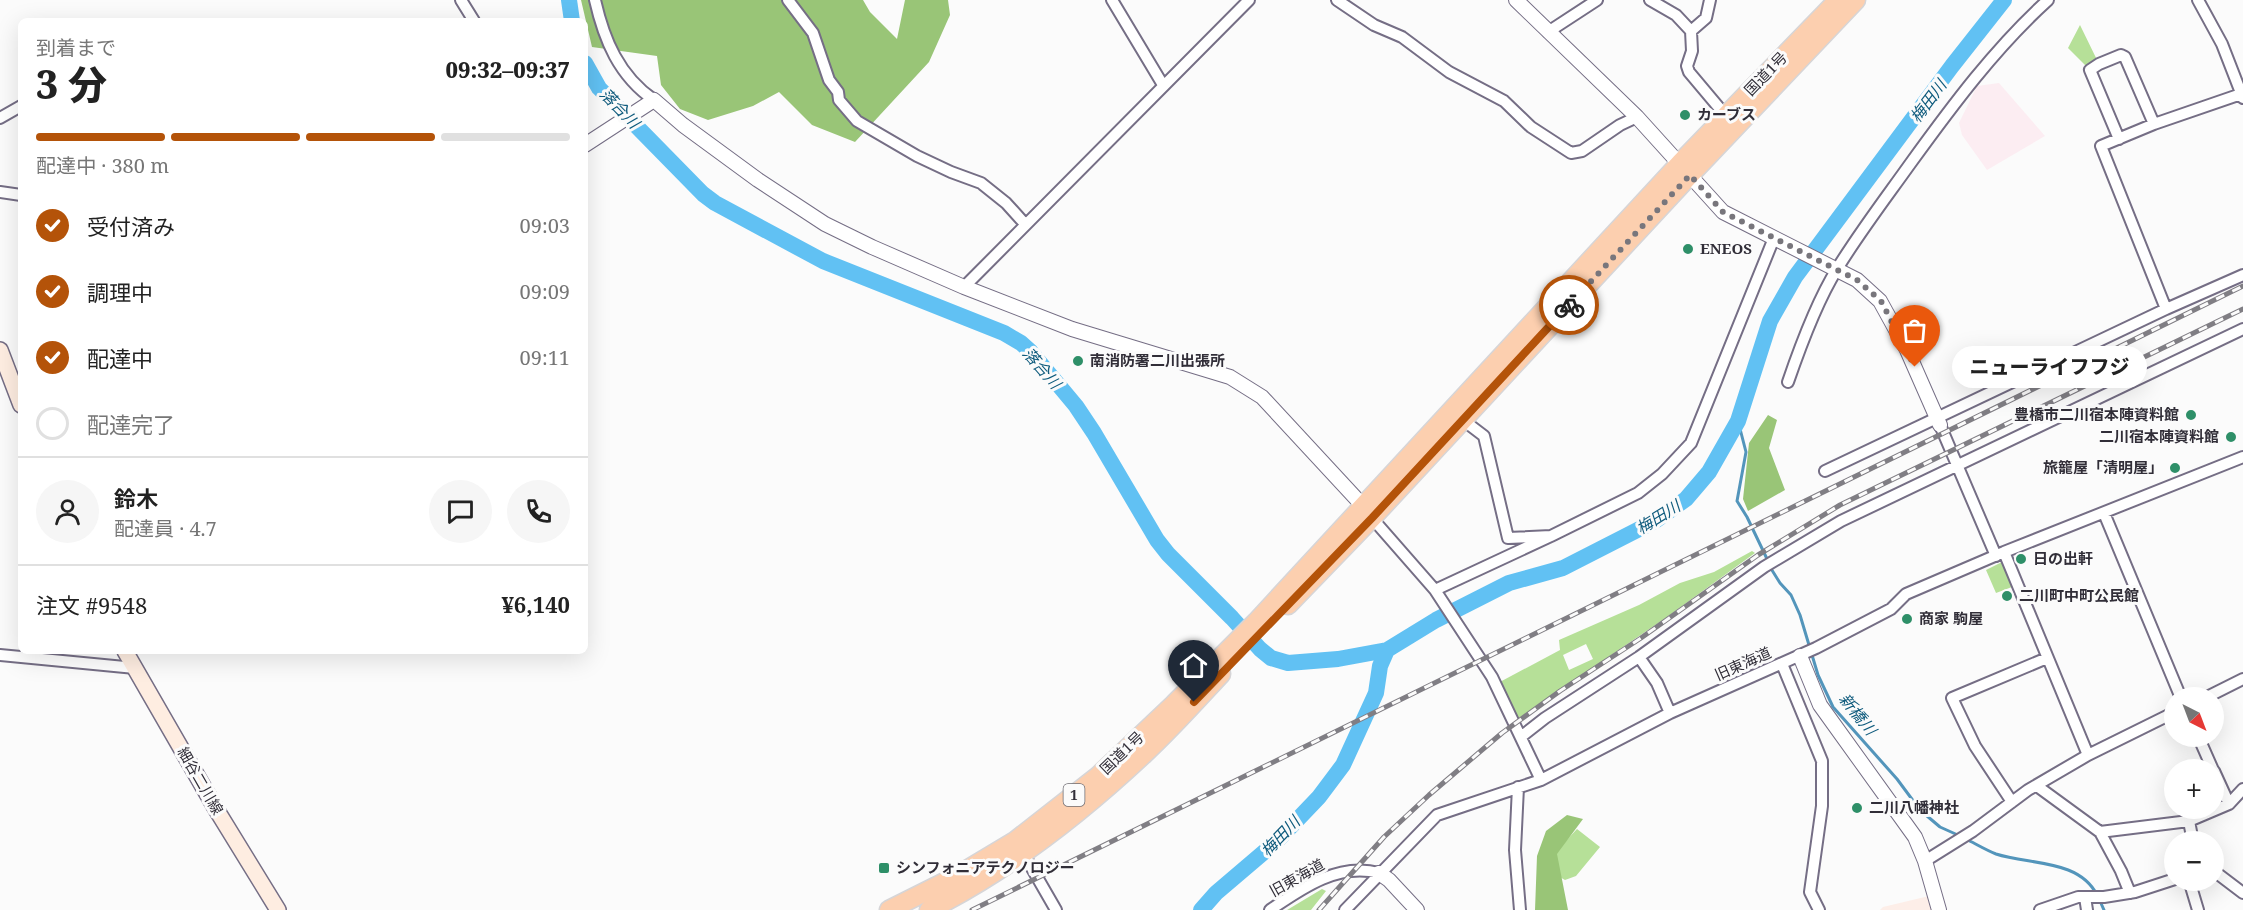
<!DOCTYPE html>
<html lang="ja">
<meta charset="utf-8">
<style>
:root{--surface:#fff;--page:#f6f6f6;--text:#222;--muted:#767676;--line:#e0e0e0;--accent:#b45309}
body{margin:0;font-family:"Noto Serif","Noto Sans JP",serif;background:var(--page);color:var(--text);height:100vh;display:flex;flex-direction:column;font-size:22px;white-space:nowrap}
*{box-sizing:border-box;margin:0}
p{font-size:20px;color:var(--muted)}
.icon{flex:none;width:33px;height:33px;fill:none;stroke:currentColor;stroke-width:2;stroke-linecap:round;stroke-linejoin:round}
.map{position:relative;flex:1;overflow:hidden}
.side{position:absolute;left:18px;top:18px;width:570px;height:636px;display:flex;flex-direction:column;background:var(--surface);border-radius:9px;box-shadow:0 6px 24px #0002}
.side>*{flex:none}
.needle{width:39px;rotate:138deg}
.fabs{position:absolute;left:2164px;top:687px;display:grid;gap:12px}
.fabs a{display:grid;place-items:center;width:60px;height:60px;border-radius:50%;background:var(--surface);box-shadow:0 6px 24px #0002;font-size:30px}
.pin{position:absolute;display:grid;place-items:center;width:51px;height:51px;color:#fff;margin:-62px -26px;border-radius:50% 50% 50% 0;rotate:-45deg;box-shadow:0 0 6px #0007}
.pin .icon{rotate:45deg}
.courier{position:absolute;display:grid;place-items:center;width:60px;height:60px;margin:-30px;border:4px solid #b45309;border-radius:50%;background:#fff;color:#222;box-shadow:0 2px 8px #0007}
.bubble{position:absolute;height:42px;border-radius:21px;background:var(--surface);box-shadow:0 6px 24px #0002;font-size:20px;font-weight:800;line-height:42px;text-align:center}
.headline em{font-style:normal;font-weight:800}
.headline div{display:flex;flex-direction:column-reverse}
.headline{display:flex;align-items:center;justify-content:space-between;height:102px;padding:0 18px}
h1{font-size:39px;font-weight:800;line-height:45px}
.bar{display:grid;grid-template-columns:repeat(4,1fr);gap:9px 6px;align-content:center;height:72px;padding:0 18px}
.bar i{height:8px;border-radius:4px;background:var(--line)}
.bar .selected{background:var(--accent)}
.bar p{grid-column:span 4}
.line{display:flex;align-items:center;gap:15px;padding:0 18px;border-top:2px solid var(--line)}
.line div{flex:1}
.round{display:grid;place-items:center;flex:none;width:63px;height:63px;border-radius:32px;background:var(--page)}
ol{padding:0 18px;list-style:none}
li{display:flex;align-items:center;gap:18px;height:66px}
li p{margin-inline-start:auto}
li .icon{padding:6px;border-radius:50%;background:var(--accent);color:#fff;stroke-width:4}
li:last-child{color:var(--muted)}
li i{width:33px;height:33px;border:3px solid var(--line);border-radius:50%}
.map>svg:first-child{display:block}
.commercial{fill:#fcedf2}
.education{fill:#fdeee8}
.green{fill:#b6e098;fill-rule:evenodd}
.forest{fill:#99c577}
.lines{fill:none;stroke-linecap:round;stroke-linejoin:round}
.stream{stroke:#5395bb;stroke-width:3}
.river{stroke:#61c1f3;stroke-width:16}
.minor-casing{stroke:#756e85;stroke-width:14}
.tertiary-casing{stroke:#756e85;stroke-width:16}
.secondary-casing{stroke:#756e85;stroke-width:18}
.trunk-casing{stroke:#d6d5d7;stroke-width:21}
.minor{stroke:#fff;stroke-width:10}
.tertiary{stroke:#fff;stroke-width:14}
.secondary{stroke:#feede1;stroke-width:15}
.trunk{stroke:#fccfaf;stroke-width:18}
.rail-casing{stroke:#807e84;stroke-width:5}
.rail{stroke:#fbfbfb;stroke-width:3;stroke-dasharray:9;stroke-linecap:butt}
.done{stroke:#78767c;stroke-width:6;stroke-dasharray:0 10.8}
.route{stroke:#b45309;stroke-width:8}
.poi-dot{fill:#2e8f68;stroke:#fbfbfb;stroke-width:2}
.labels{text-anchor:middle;stroke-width:6;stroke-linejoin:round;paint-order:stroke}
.shield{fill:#fbfbfb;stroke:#6e6c72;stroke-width:1.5}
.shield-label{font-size:14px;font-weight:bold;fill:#312e38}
.street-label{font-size:15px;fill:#312e38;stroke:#fbfbfb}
.poi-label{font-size:15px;font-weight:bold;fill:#312e38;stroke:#fbfbfb;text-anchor:start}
.water-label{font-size:16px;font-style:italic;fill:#0f5b7d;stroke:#fbfbfb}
</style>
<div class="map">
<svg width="2243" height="910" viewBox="0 0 2243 910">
<rect width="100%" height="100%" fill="#fbfbfb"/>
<path class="commercial" d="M 1999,83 L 2045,136 L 1987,170 L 1962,135 L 1959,123 L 1977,86 Z"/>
<path class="education" d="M 1929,896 L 1932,910 L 1880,910 L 1883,907 Z"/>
<path class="green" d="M 2080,25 L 2099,64 L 2090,70 L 2068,48 Z
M 1752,551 L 1755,553 L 1667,617 L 1516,720 L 1498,683 L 1560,650 L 1559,640 L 1639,605 L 1680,583 L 1714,572 ZM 1586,644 L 1593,659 L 1569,670 L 1563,655 Z
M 2002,562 L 2012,587 L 1996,593 L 1986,570 Z
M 1577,829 L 1600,847 L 1576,876 L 1565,880 L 1551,872 L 1549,859 Z
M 1322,889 L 1326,891 L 1311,910 L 1287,910 Z"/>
<path class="forest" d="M 581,0 L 863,0 L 870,12 L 897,39 L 905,0 L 948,0 L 950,15 L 929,62 L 855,142 L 812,125 L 779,92 L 753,106 L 708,120 L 680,109 L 661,85 L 657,56 L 592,47 Z
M 1768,415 L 1777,420 L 1769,448 L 1785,490 L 1748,511 L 1743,499 L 1749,443 Z
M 1567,815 L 1583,819 L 1557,854 L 1568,910 L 1535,910 L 1537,856 L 1546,831 Z"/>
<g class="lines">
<path class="stream" d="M 1738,421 L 1746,452 L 1737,501 L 1747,517 L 1768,561
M 1770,567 L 1780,583 L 1791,595 L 1800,615 L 1818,675 L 1833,707 L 1897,779 L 1920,810 L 1940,827 L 1960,836
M 1966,839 C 1976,844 1986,850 1996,854 C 2029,865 2079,859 2097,895
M 2100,901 L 2104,910"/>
<path class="river" d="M 569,0 L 572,21
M 585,63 L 599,88 L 703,194 L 715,203 L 823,261 L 1004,333 L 1021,343 L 1031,352 L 1076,406 L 1094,433 L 1157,540 L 1168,554 L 1232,618 L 1260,649 L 1271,658 L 1288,663 L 1338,659 L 1387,650
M 1201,910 L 1216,893 L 1277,841 L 1319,797 L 1343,765 L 1376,693 L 1380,666 L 1387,650 L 1436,620 L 1509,583 L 1563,568 L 1655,521 L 1686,499 L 1709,472 L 1738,421 L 1770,321 L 1795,277 L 1952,66 L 2004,0"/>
<defs>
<path id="minor" d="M 461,0 L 474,21
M 595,0 C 604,40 619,76 654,100
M 788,0 L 813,33 L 829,80 L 838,92 L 839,100 L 857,121 L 917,156 L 951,172 L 981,183 L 1006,203 L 1025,224
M 1112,0 L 1163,85
M 1337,0 L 1374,25 L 1402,37 L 1449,72 L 1504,101 L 1531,127 L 1571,153 L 1582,151 L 1620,125 L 1637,117
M 1650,0 L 1676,15 L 1691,31 L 1692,51 L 1687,66 L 1689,72 L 1726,116
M 2198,0 L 2222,44 L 2243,98
M 1691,31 L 1706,18 L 1710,0
M 1548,32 L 1597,0
M 0,118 L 21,106
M 2119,139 L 2090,70 L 2099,64 L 2121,55 L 2125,57 L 2154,124
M 0,192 L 21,195
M 964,287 L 1249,0
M 2166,309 L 2101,146 L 2154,124 L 2241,94
M 1788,382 C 1800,347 1817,301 1837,269 C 1859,233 1885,199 1910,164 C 1952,106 1995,48 2048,0
M 1940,425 L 1996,556
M 1825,471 L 2166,309 L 2243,275
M 2104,513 L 2181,698
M 1372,518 L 1435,590 L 1551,536 L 1508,538 L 1484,436 L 1463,420
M 1551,536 L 1638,493 L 1662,474 L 1691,443 L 1774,238
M 2004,552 L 2088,755
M 1435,590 L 1492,677 L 1541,780
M 0,655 L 135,668
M 1639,657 L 1657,683 L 1670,713
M 1782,664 L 1822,761 L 1822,806 L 1810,892 L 1819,910
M 2205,698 L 2243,679
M 1522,736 L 1545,718 L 1639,657 L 1764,567 L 1841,521 L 2243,329
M 2198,736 L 2213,770
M 2214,771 L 2229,804
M 2037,786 L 2100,832 L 2121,871 L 2130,893
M 1518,787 L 1515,850 L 1520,910
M 2012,802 L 1975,746 L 1952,698 L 2047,658
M 2100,832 L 2189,821
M 2193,842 L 2189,821 L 2229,804 L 2243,789
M 1022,851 L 1056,910
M 1925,861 L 1973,831 L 2028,790 L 2088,755 L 2175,712
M 2214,871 L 2243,893
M 2189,880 L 2198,910
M 2085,897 L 2087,910
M 1270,910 C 1302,888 1339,862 1379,873
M 1345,910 L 1437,815 L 1541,780 L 1670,713 L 1816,648 L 1891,609 L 1906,594 L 2004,552 L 2243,457
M 2040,910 L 2078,897 L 2104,897 L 2135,892 L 2175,879"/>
<path id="tertiary" d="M 1516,0 L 1637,117 L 1723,212 L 1857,280 L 1880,301 L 1907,350 L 1940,425
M 585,145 L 654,100 L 683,125 L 758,180 L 825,224 L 872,247 L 964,287 L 1072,329 L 1230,377 L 1262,397 L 1363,506
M 1800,656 L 1820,705 L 1915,837 L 1925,861 L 1939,910
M 1379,873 L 1389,880 L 1417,910"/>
<path id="secondary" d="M 0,350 L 21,405
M 125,651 L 216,809 L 278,910"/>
<path id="trunk" d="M 1288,605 L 1372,518 L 1690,175 L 1856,0
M 889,910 L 955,877 L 1015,841 L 1098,776 L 1174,704 L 1256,622 L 1680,163 L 1838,0
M 929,910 C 1009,870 1079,815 1144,754 C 1171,729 1196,701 1221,674"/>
</defs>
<use href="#minor" class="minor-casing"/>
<use href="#tertiary" class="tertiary-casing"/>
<use href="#secondary" class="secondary-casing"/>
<use href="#trunk" class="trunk-casing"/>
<use href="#minor" class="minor"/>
<use href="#tertiary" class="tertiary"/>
<use href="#secondary" class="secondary"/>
<use href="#trunk" class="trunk"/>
<defs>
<path id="rail" d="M 972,910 L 2243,286
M 1319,910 L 1384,837 L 1429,795 L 1502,733 L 1560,691 L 1641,638 L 1758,555 L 1840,505 L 2243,309"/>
</defs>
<use href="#rail" class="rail-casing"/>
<use href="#rail" class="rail"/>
</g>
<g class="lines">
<path class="done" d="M 1569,305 L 1690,175 L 1723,212 L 1857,280 L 1881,301 L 1915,367"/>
<path class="route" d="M 1194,702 L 1372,518 L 1569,305"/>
</g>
<g class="poi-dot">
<circle cx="1685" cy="115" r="6"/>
<circle cx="1688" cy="249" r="6"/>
<circle cx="1078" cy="361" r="6"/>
<circle cx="2191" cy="415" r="6"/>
<circle cx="2231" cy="437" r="6"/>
<circle cx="2175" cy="468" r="6"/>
<circle cx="2021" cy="559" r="6"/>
<circle cx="2007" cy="596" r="6"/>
<circle cx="1907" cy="619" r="6"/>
<circle cx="1857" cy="808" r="6"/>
<rect x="878" y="862" width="12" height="12" rx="3"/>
</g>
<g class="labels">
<rect class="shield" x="1063.5" y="784" width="21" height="22" rx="4.5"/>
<g class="shield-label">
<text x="1074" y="800">1</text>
</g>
<g class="street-label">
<text transform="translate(1766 74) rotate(-46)" y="5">国道1号</text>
<text transform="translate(1743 664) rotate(-24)" y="5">旧東海道</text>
<text transform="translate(1122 753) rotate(-44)" y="5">国道1号</text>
<text transform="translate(200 781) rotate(60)" y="5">細谷二川線</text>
<text transform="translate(1297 878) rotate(-29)" y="5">旧東海道</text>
</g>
<g class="poi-label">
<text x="1697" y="120">カーブス</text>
<text x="1700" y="254">ENEOS</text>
<text x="1090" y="366">南消防署二川出張所</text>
<text x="2179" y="420" text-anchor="end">豊橋市二川宿本陣資料館</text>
<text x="2219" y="442" text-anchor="end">二川宿本陣資料館</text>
<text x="2163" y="473" text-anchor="end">旅籠屋「清明屋」</text>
<text x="2033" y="564">日の出軒</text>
<text x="2019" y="601">二川町中町公民館</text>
<text x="1919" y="624">商家 駒屋</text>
<text x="1869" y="813">二川八幡神社</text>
<text x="896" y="873">シンフォニアテクノロジー</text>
</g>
<g class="water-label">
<text transform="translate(1928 101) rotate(-53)" y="6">梅田川</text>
<text transform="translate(620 108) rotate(46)" y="6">落合川</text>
<text transform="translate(1042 368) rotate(49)" y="6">落合川</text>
<text transform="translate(1658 517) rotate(-32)" y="6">梅田川</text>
<text transform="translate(1858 714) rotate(51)" y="6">新橋川</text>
<text transform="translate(1280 836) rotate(-46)" y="6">梅田川</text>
</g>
</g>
</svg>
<div class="fabs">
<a><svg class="needle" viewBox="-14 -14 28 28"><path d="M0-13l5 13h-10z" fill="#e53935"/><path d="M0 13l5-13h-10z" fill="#767676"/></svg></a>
<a>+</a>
<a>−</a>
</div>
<div class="pin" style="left:1915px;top:367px;background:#ea580c"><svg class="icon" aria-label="bag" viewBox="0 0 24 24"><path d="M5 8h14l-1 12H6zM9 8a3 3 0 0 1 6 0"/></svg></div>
<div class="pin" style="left:1194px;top:702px;background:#1f2937"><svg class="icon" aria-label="home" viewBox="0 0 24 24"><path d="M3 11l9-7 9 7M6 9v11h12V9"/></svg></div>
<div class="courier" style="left:1569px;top:305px"><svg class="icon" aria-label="bike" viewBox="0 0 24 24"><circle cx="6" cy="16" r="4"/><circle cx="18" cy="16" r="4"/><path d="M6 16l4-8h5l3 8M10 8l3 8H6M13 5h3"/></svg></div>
<div class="bubble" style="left:1952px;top:346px;width:195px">ニューライフフジ</div>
<section class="side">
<div class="headline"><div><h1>3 分</h1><p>到着まで</p></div><em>09:32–09:37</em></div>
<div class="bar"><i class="selected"></i><i class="selected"></i><i class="selected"></i><i></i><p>配達中 · 380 m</p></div>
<ol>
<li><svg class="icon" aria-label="check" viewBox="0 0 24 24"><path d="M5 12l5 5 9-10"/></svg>受付済み<p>09:03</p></li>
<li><svg class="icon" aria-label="check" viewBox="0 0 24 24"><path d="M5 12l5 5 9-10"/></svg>調理中<p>09:09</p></li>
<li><svg class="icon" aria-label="check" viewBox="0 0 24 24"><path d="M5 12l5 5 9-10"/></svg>配達中<p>09:11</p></li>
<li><i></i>配達完了</li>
</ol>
<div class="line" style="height:108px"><a class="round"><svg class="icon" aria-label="person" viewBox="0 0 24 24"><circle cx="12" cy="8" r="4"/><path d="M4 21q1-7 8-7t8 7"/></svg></a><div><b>鈴木</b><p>配達員 · 4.7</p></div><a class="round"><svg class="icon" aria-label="chat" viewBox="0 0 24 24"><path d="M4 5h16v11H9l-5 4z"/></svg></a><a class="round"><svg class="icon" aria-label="phone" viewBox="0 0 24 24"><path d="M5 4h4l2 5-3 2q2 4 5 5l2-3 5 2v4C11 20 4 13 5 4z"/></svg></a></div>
<div class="line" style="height:78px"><div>注文 #9548</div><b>¥6,140</b></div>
</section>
</div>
